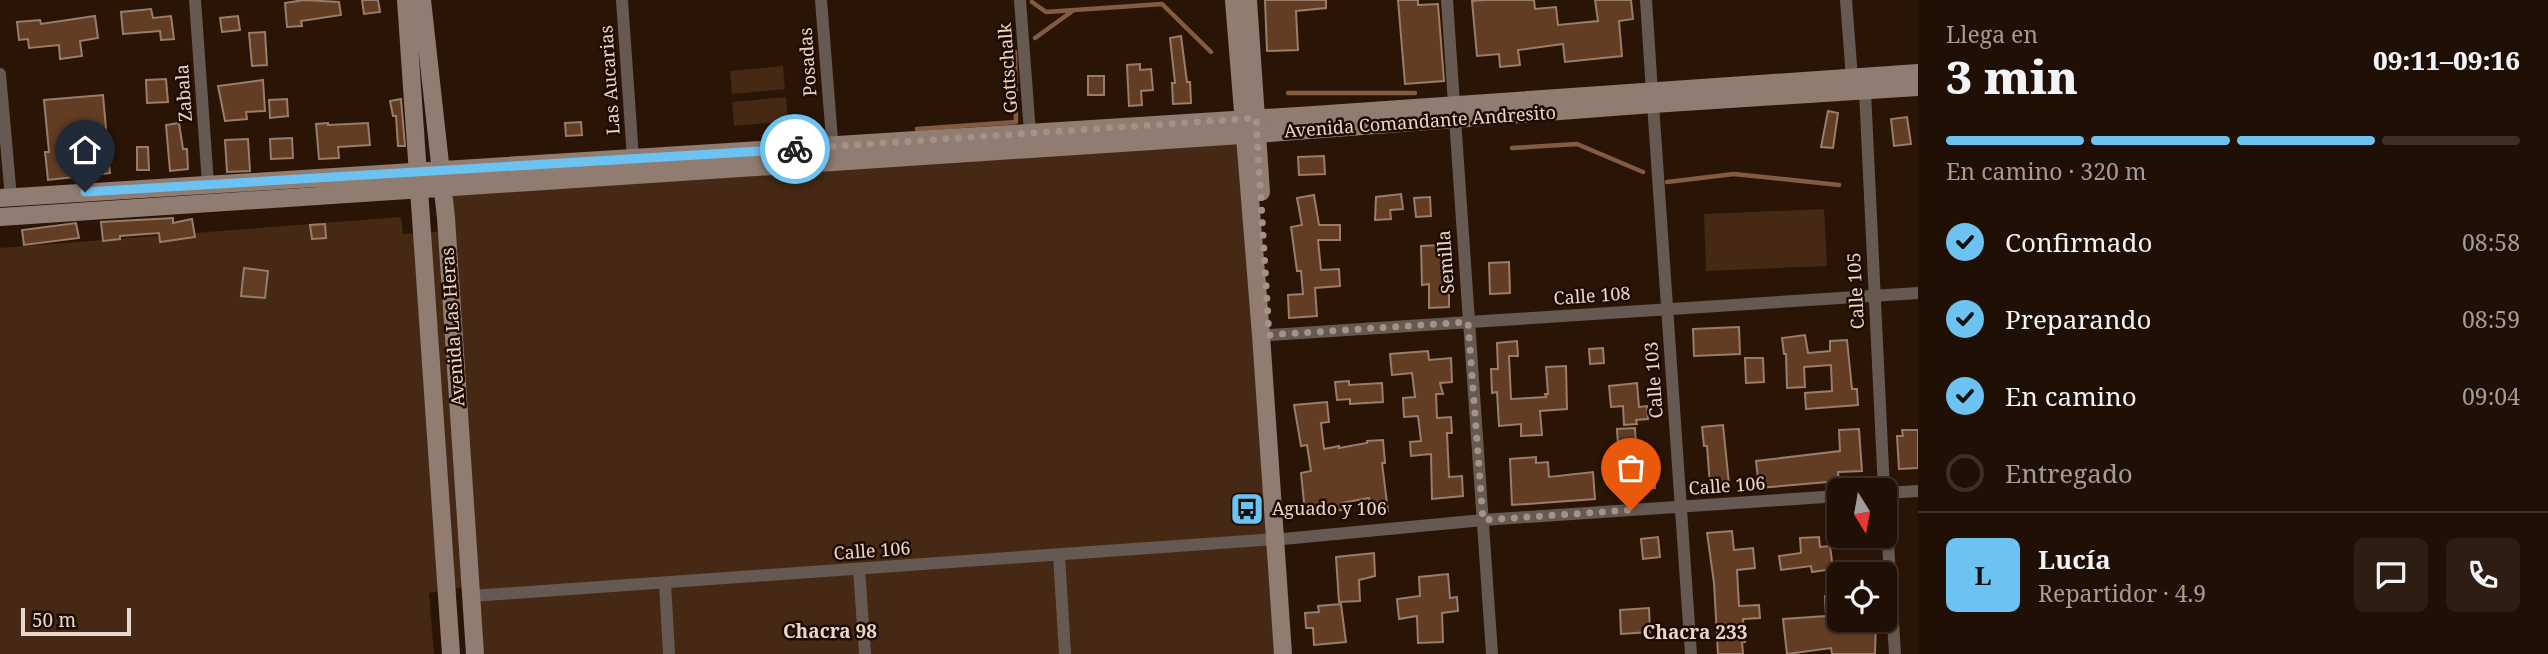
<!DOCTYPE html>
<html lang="es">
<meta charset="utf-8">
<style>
:root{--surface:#200f04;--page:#2d1d13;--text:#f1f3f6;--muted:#a29c9a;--line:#3d2f26;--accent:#6cc3f2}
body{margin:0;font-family:"Noto Serif",serif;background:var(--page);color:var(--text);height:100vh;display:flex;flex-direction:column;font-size:26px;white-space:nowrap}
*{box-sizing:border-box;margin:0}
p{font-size:23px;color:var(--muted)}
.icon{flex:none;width:38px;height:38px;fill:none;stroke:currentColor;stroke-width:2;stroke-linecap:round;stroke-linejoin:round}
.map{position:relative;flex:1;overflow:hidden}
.drawer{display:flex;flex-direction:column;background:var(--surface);width:630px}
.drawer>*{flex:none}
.needle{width:46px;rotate:169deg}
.fabs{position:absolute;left:1827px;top:478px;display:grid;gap:14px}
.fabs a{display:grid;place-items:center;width:70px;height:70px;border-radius:10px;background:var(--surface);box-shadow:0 2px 5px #0004,0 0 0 2px var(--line);font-size:35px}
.scale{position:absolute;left:21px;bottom:18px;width:110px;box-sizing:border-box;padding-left:7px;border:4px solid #e6d6cc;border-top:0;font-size:19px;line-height:24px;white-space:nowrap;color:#e6d6cc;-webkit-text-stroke:5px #200b00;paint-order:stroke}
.pin{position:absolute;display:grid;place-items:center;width:60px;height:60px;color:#fff;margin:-72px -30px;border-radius:50% 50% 50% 0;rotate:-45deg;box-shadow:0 0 7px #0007}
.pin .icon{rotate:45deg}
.courier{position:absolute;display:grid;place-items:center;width:70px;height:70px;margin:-35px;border:5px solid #6cc3f2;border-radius:50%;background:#fff;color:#222;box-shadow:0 2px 9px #0007}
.headline em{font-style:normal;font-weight:800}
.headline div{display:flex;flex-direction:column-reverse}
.headline{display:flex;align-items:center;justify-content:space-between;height:119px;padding:0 28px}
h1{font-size:46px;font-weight:800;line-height:52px}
.bar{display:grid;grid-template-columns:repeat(4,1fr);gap:10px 7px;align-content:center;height:84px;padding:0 28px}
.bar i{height:9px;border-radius:5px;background:var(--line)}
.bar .on{background:var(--accent)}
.bar p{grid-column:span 4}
.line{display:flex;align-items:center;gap:18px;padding:0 28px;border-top:2px solid var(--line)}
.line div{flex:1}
.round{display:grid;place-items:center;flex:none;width:74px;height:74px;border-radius:10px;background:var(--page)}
ol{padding:0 28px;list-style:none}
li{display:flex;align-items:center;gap:21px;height:77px}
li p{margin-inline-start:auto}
li .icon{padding:7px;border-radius:50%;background:var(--accent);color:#111;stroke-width:4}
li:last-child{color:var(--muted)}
li i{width:38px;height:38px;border:4px solid var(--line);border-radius:50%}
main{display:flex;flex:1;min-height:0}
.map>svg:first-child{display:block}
.green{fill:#462914}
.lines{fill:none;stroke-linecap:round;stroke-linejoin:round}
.stream{stroke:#835b40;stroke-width:4.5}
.building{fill:#633d23;stroke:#997d6b;stroke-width:2}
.minor{stroke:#655951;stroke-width:12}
.secondary{stroke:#907c70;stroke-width:18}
.done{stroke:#a49286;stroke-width:7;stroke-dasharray:0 12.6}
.route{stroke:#6cc3f2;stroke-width:9}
.labels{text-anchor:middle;stroke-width:5;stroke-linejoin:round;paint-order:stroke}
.street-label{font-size:18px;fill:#e6d6cc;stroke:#200b00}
.poi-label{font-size:18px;fill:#e6d6cc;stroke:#200b00;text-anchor:start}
.neighbourhood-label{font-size:19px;font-weight:bold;fill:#e6d6cc;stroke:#200b00}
</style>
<main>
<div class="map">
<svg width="1918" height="654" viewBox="0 0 1918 654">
<rect width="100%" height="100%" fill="#2a1405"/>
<path class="green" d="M 783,66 L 785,89 L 732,94 L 730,71 Z
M 786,97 L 788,121 L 734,126 L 732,102 Z
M 1244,141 L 1279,654 L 475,654 L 470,586 L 429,593 L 434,654 L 0,654 L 0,248 L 401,217 L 403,234 L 445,231 L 443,193 Z
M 1824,209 L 1827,266 L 1706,271 L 1704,214 Z"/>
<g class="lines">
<path class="stream" d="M 1032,2 L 1046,12 L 1162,4 L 1211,52
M 1035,38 L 1074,10
M 1288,93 L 1415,93
M 917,129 L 1016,122 L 1015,52
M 1512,148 L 1577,144 L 1643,172
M 1667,182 L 1734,174 L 1839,185"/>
</g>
<path class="building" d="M 304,0 L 339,2 L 341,15 L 301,21 L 302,26 L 287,27 L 285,3 Z
M 362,0 L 378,0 L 380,12 L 364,14 Z
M 1265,0 L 1326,0 L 1326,8 L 1296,11 L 1298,50 L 1267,51 Z
M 1398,0 L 1418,0 L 1418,5 L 1438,4 L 1444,81 L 1405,84 Z
M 1484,0 L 1534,0 L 1535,9 L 1556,7 L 1558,25 L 1598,21 L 1595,0 L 1631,0 L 1633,19 L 1619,21 L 1622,56 L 1565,62 L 1563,44 L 1518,50 L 1520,65 L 1500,67 L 1499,54 L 1477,56 L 1472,1 Z
M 151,9 L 153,18 L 171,16 L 174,39 L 161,40 L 160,31 L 123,34 L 121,12 Z
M 95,16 L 98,38 L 80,41 L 82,56 L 60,59 L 59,45 L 29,48 L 28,39 L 19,40 L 17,22 L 40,20 L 41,24 Z
M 238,16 L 240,30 L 222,32 L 220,18 Z
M 265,32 L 267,65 L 252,66 L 249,33 Z
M 1181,36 L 1187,82 L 1190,82 L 1191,103 L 1173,104 L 1172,83 L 1175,83 L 1170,38 Z
M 1140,64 L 1140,70 L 1151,69 L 1153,90 L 1141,91 L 1142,105 L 1129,106 L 1127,65 Z
M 1088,76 L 1104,76 L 1104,95 L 1088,95 Z
M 166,79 L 168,102 L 147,103 L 146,80 Z
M 263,80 L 265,111 L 246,112 L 247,119 L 225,121 L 218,86 Z
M 103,95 L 110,173 L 48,180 L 45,152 L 49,152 L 44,100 Z
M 287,99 L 288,116 L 270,118 L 269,100 Z
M 401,99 L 405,146 L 398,146 L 396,116 L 393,116 L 390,101 Z
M 1828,111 L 1838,113 L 1833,148 L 1821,147 Z
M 1907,117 L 1911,144 L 1894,146 L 1891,119 Z
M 581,122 L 582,135 L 566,136 L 565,123 Z
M 179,123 L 183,149 L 187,149 L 188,169 L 170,171 L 166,125 Z
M 328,123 L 328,125 L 368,123 L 370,145 L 338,147 L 339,158 L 319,159 L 316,124 Z
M 292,138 L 293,158 L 271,159 L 270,139 Z
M 248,139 L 250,171 L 227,172 L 225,140 Z
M 137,147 L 148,147 L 149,170 L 137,170 Z
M 1324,156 L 1325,174 L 1299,175 L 1298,157 Z
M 1401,194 L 1403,209 L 1390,210 L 1391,219 L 1375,220 L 1376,197 Z
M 1314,195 L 1319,225 L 1340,225 L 1340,240 L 1318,240 L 1321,270 L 1339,269 L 1340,286 L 1315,288 L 1317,316 L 1289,318 L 1288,295 L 1303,294 L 1301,271 L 1297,271 L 1291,227 L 1302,225 L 1297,198 Z
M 1430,197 L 1431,216 L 1416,217 L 1414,198 Z
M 173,218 L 173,223 L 192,219 L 195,237 L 160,242 L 159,233 L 120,236 L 120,239 L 103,241 L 101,222 Z
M 76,223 L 79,238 L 24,245 L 22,230 Z
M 325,224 L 326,238 L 312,239 L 310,225 Z
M 1441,245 L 1441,254 L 1450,253 L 1452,276 L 1449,277 L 1449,307 L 1429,308 L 1429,284 L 1422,285 L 1421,246 Z
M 1509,262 L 1510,293 L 1490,294 L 1489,263 Z
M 244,268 L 268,271 L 265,298 L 241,296 Z
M 1739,327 L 1740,354 L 1694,356 L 1693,329 Z
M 1805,335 L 1808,353 L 1830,351 L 1830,341 L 1847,340 L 1852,389 L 1857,389 L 1858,405 L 1806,409 L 1805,393 L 1832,391 L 1831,365 L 1804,367 L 1805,387 L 1787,388 L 1786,354 L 1784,354 L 1782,338 Z
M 1517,341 L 1518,356 L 1509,356 L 1511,399 L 1546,397 L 1545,394 L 1548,394 L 1546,367 L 1566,366 L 1567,409 L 1540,411 L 1542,435 L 1521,436 L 1521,424 L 1499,426 L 1497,392 L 1492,393 L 1491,369 L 1498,369 L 1497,343 Z
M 1603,348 L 1604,363 L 1590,364 L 1589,349 Z
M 1428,351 L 1429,360 L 1451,358 L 1452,382 L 1440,383 L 1443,394 L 1436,394 L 1437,418 L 1451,417 L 1452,433 L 1447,433 L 1449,477 L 1462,476 L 1463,496 L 1432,499 L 1431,454 L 1411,456 L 1410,442 L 1421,441 L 1418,416 L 1404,417 L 1403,398 L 1415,397 L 1412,373 L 1392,375 L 1390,354 Z
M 1745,358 L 1763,358 L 1764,382 L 1746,383 Z
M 1349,381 L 1349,385 L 1382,383 L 1383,402 L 1350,404 L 1350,399 L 1337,400 L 1335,382 Z
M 1637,383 L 1639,407 L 1647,406 L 1648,419 L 1636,420 L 1637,424 L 1624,425 L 1623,406 L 1611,407 L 1609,386 Z
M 1327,402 L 1329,422 L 1321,423 L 1324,449 L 1339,446 L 1339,448 L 1367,443 L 1367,441 L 1383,440 L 1385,463 L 1382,463 L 1388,511 L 1371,513 L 1369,498 L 1341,503 L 1342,510 L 1305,512 L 1301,473 L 1311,471 L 1307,445 L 1301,446 L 1294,405 Z
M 1723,425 L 1729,484 L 1710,486 L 1707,446 L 1704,446 L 1702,427 Z
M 1635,428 L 1636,446 L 1618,447 L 1617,429 Z
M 1859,429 L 1862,471 L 1838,472 L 1839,481 L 1759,488 L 1756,461 L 1840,451 L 1839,430 Z
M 1902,430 L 1918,430 L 1918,468 L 1899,469 L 1897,436 L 1903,436 Z
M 1651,451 L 1655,488 L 1623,491 L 1622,475 L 1631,474 L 1629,453 Z
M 1536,457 L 1536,463 L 1548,462 L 1549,477 L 1593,472 L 1595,499 L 1512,505 L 1510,459 Z
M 1732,531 L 1734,550 L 1753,548 L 1755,568 L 1737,570 L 1739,606 L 1759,605 L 1760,618 L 1743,619 L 1745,642 L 1742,642 L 1743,654 L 1718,654 L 1714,583 L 1707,533 Z
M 1658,537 L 1660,557 L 1643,559 L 1641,539 Z
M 1819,537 L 1820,547 L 1830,546 L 1833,569 L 1812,572 L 1811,566 L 1781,570 L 1779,556 L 1801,553 L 1800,538 Z
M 1374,553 L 1375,576 L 1359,580 L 1360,601 L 1339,602 L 1336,557 Z
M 1448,574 L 1450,598 L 1457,597 L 1458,611 L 1442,613 L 1443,642 L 1418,643 L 1417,616 L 1399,619 L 1397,599 L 1420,596 L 1419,577 Z
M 1839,594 L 1839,620 L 1876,620 L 1875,654 L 1832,654 L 1831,648 L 1787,654 L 1783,619 L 1826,616 L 1825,596 Z
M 1341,604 L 1346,642 L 1314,645 L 1313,628 L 1306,628 L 1305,613 L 1319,612 L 1318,606 Z
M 1649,608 L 1650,632 L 1621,634 L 1620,610 Z"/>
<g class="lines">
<path class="minor" d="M 195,0 L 208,184
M 622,0 L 633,158
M 821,0 L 833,152
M 1020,0 L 1030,133
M 1447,0 L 1454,104
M 1646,0 L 1652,92
M 1846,0 L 1852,78
M 0,74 L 11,198
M 1865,91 L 1884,490
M 1653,104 L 1691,654
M 1455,119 L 1492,654
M 1269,335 L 1918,293
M 1885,493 L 1918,491
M 1885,496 L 1895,654
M 1283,539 L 1483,520 L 1839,496
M 1059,555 L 1065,654
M 859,569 L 865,654
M 665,583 L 669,654
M 472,596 L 1275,539"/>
<path class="secondary" d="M 406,0 L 451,654
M 422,0 L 446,218 L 475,654
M 1234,0 L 1261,335 L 1283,654
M 1248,0 L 1261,192
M 0,198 C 639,157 1279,120 1918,73
M 0,217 L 1257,134 L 1653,104 L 1918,87"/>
</g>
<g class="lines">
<path class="done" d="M 795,149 L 1256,118 L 1269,335 L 1468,322 L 1483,520 L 1631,510"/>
<path class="route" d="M 85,192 L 795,149"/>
</g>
<defs>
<symbol id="bus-square" viewBox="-11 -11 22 22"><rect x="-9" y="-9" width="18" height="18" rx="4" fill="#6cc3f2" stroke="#200b00"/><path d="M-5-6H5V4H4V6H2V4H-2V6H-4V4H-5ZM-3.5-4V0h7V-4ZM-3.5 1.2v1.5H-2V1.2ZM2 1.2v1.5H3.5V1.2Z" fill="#111"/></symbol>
</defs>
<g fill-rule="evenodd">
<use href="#bus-square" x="1228" y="490" width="38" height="38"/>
</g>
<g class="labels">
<g class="street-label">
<text transform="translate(808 62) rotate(-94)" y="6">Posadas</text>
<text transform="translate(1008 68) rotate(-94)" y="6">Gottschalk</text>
<text transform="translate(610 80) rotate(-94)" y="6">Las Aucarias</text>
<text transform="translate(184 93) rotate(-94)" y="6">Zabala</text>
<text transform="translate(1420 122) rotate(-4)" y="6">Avenida Comandante Andresito</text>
<text transform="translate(1446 262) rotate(-94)" y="6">Semilla</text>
<text transform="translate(1856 291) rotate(-93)" y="6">Calle 105</text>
<text transform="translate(1592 296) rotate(-4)" y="6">Calle 108</text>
<text transform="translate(453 327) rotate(-94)" y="6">Avenida Las Heras</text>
<text transform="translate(1654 380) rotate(-94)" y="6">Calle 103</text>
<text transform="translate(1727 486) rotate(-4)" y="6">Calle 106</text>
<text transform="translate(872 551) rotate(-4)" y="6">Calle 106</text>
</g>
<g class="poi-label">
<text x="1272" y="515">Aguado y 106</text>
</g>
<g class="neighbourhood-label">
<text x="830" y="638">Chacra 98</text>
<text x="1695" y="639">Chacra 233</text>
</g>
</g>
</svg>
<div class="fabs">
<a><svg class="needle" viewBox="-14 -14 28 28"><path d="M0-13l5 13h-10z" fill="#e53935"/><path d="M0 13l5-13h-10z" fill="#a29c9a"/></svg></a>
<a><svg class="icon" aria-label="locate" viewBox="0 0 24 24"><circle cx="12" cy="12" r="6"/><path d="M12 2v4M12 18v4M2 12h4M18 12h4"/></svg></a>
</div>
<div class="scale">50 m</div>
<div class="pin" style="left:1631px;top:510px;background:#ea580c"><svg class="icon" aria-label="bag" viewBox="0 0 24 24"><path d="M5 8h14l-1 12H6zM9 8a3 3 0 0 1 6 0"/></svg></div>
<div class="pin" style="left:85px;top:192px;background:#1f2937"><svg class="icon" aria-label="home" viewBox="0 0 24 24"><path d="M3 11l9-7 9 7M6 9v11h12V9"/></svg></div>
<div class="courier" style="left:795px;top:149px"><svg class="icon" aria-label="bike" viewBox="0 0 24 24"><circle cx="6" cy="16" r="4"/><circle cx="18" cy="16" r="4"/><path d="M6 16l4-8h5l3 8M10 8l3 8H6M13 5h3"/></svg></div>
</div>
<section class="drawer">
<div class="headline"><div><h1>3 min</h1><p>Llega en</p></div><em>09:11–09:16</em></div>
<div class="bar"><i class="on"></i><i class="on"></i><i class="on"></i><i></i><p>En camino · 320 m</p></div>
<ol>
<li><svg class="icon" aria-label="check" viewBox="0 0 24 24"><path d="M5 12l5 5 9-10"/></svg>Confirmado<p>08:58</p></li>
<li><svg class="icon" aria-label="check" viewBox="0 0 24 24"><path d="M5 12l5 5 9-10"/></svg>Preparando<p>08:59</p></li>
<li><svg class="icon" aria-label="check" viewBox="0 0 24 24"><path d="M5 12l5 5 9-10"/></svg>En camino<p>09:04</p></li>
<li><i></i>Entregado</li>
</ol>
<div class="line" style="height:126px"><b class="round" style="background:var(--accent);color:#111">L</b><div><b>Lucía</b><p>Repartidor · 4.9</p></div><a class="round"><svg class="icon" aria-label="chat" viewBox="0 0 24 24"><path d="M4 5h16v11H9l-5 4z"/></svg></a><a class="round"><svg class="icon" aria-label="phone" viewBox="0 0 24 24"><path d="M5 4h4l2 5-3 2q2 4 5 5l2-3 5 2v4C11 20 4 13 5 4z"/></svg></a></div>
</section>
</main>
